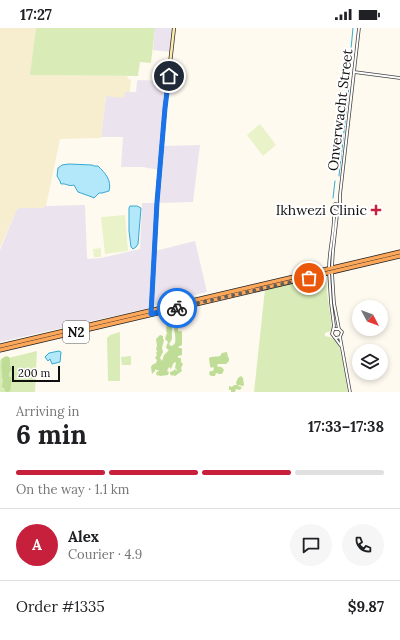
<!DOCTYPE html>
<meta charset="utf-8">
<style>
:root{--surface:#fff;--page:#f6f6f6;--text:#202124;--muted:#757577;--line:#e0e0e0;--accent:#c6203d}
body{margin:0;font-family:Lora,serif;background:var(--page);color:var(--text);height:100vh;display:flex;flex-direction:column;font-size:15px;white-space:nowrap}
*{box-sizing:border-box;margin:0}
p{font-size:13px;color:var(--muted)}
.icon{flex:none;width:22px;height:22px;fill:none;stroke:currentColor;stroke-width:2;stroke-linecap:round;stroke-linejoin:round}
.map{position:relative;height:364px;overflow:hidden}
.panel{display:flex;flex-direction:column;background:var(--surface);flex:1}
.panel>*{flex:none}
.needle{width:26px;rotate:131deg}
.controls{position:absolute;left:352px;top:272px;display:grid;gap:8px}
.controls a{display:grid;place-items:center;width:36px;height:36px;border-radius:50%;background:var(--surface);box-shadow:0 2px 6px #0003;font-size:20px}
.scale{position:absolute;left:12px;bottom:10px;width:48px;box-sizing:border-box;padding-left:4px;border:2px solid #0f0f0f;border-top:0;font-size:11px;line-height:14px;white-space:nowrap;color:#0f0f0f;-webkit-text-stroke:3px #fff;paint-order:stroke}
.pin{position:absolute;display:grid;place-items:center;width:34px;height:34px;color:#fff;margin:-17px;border:2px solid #fff;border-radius:50%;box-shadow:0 1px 4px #0007}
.courier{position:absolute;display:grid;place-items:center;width:40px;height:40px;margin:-20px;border:3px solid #1a73e8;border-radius:50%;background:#fff;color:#222;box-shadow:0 1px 5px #0007}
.summary em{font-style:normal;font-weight:800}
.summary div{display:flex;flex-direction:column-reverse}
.summary{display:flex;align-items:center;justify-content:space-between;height:68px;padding:0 16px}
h1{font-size:26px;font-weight:800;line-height:30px}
.bar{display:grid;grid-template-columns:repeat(4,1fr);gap:6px 4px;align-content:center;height:48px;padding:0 16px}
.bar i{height:5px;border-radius:3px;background:var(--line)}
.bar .active{background:var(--accent)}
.bar p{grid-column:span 4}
.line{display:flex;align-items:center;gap:10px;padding:0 16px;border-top:1px solid var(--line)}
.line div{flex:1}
.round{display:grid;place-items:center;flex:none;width:42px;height:42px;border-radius:21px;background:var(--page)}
.status{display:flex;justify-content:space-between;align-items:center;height:28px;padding:0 20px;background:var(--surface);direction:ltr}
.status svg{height:11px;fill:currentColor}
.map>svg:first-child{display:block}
.industrial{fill:#ebe3ed}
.farmland{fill:#f6eecf}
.green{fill:#d9ecb8}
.forest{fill:#bfdd96}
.pitch{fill:#eaf2ca}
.water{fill:#b2e8f9;stroke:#36a9d3}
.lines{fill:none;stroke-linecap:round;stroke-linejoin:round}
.stream{stroke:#36a9d3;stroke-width:1}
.tertiary-casing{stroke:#424242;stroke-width:3.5}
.secondary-casing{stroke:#313131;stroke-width:4}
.trunk-casing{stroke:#202020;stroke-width:5}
.tertiary{stroke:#fff;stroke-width:2}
.secondary{stroke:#ffebab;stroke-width:2.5}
.trunk{stroke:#fca75a;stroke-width:3.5}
.done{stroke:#63615e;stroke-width:4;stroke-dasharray:0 7.2}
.route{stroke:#1a73e8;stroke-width:5}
.poi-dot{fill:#c6203d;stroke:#fff;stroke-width:1.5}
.labels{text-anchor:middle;stroke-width:4;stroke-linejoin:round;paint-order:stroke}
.shield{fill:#fff;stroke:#575757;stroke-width:1}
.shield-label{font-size:13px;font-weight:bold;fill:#0f0f0f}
.street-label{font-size:14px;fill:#0f0f0f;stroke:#fff}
.poi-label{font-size:14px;fill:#0f0f0f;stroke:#fff;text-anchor:end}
</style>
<div class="status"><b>17:27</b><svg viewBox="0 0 49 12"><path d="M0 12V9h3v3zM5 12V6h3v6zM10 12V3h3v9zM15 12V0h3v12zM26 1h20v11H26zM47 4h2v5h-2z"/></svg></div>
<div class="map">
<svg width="400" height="364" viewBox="0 0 400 364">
<rect width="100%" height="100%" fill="#fffaf0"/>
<path class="industrial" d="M 155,0 L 175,0 L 172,24 L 153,22 Z
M 138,52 L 168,53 L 162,118 L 200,117 L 193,174 L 157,175 L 155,223 L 195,213 L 207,264 L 158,276 L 145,281 L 0,314 L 0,222 L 17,181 L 20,180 L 46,178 L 85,177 L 87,229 L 88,231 L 101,230 L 140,221 L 142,175 L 157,175 L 160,142 L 143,139 L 121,139 L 123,109 L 101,109 L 106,68 L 125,64 L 136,64 L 137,54 Z"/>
<path class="farmland" d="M 0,0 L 36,0 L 31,47 L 127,48 L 128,51 L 131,52 L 130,64 L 125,64 L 124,70 L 106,68 L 101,110 L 60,111 L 46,178 L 44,178 L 44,180 L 20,180 L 17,181 L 0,220 Z"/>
<path class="green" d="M 36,0 L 155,0 L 151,35 L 140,34 L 138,48 L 30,47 Z
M 322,248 L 325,248 L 326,250 L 327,264 L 332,299 L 331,303 L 325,305 L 325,308 C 330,309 334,310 337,314 C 342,320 346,354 348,364 L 254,364 L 265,261 Z
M 120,304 L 120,353 L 108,353 L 107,310 L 110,307 Z
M 37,323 L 35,364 L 0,364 L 0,332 Z
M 131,328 L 131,337 L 122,337 L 121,329 Z"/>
<path class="forest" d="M 168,289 L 171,290 C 172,294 172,305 172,310 C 172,312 170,314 169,316 L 171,318 C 172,318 174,317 175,315 C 176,313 175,304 174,302 L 175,299 L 173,296 L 175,292 L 176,294 L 176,296 L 178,297 L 178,303 L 181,303 L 182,304 L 182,317 L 178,319 L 179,320 L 181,320 L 182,321 L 182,327 L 178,328 L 178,330 L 181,330 L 181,334 L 183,336 L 181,340 L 182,343 L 175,348 L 173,347 L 172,348 L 170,346 L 170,344 L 173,343 L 175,341 L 176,343 L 177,342 L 175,340 L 176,335 L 175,334 L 173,336 L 171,341 L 169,339 L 167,343 L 169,344 L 168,347 L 160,348 L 158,347 L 157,348 L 156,345 L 159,342 L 156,342 L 155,341 L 155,343 L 152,346 L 151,339 L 152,337 L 156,335 L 157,332 L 155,330 L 157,327 L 156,325 L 158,322 L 157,323 L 156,321 L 157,318 L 156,311 L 160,307 L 163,308 L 163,311 L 164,312 L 162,320 L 163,324 L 160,330 L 162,333 L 164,327 L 169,322 L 167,321 L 166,319 L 168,314 L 165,311 L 167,305 C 165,301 168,296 166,292 L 166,290 Z
M 227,324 L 228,329 L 229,330 L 229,333 L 226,336 L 218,336 L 217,337 L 218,339 C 221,338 222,339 224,342 L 222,346 L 219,346 L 216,345 L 215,348 L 211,348 L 209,346 L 210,343 L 213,343 L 214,340 L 213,339 L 211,340 L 210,338 L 209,330 C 211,328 217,329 220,328 L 222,325 Z
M 6,328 L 9,329 L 10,332 L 10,337 L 12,341 L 9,345 L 9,349 L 11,349 C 12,351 11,361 10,364 L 9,363 L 8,364 L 4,363 L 5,361 L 2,359 L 3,352 L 2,350 C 3,345 0,339 2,334 L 1,331 Z
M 241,348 L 243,350 L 244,357 L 243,358 L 239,357 L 238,358 L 242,359 L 240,362 L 236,361 L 235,364 L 231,364 L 231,362 L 229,362 L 229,358 L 232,359 L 234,357 L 237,357 L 236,355 L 238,350 Z"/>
<path class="pitch" d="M 260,96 L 276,117 L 263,128 L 247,107 Z
M 125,187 L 128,223 L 105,226 L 101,189 Z
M 101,220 L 101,229 L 94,229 L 93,221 Z"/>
<path class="water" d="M 69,136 L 92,137 L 94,138 L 98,138 C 105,145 112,152 109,163 L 102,165 L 99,165 L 94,170 L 92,169 L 78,164 L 74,157 C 69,159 66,155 61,156 L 60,153 L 57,148 L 58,140 L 62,137 Z
M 130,178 L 137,178 L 141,180 L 138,216 L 136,219 L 133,221 L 131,219 L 129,203 L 129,180 Z
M 59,323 L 61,324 L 60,334 L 52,336 L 50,331 L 48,333 L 45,329 L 49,325 Z"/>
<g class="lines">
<path class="stream" d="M 349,42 L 353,0
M 339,148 L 349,58 L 348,45
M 333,170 L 335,153"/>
<defs>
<path id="tertiary" d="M 354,44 L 400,50
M 339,184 L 334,183 L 332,181 L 332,179 L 335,176 L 340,177
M 329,240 C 329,221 335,202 334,183
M 332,240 L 333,223 L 337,187 L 341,180 L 340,177 L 340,167 L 359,0
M 329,244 L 331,275 L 334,298 L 332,306 L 341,318
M 332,244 L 334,275 L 339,301
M 334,301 L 339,301 L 342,304 L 340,309 L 336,310
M 340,309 L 350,364"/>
<path id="secondary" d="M 151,286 L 157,174 L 165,80 L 174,0"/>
<path id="trunk" d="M 0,318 L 400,224
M 0,322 L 400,228"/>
</defs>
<use href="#tertiary" class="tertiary-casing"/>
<use href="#secondary" class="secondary-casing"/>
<use href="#trunk" class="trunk-casing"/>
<use href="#tertiary" class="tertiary"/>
<use href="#secondary" class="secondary"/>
<use href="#trunk" class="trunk"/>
</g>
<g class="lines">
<path class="done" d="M 177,280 L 309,250"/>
<path class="route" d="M 169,48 L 165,80 L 157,174 L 151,286 L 177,280"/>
</g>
<path class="poi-dot" d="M374 176h4v4h4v4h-4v4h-4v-4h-4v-4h4z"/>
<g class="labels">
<rect class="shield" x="63" y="293" width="26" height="22" rx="3"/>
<g class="shield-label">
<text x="76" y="309">N2</text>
</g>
<g class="street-label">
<text transform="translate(340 82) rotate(-83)" y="5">Onverwacht Street</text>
</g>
<g class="poi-label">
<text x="367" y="187">Ikhwezi Clinic</text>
</g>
</g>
</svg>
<div class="controls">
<a><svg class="needle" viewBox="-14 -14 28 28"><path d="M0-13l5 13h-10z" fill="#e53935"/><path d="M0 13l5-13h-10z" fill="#757577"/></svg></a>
<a><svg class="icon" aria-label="layers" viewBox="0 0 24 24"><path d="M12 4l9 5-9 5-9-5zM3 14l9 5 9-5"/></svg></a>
</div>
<div class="scale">200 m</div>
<div class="pin" style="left:309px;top:250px;background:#ea580c"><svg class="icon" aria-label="bag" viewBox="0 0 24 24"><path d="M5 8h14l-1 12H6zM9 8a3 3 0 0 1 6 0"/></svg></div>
<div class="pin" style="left:169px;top:48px;background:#1f2937"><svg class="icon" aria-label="home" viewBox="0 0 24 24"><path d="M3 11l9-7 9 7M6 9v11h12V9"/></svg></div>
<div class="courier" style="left:177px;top:280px"><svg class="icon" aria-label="bike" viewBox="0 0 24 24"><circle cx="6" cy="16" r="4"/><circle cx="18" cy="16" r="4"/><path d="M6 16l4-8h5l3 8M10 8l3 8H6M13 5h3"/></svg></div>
</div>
<section class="panel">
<div class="summary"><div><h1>6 min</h1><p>Arriving in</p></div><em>17:33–17:38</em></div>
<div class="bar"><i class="active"></i><i class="active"></i><i class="active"></i><i></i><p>On the way · 1.1 km</p></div>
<div class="line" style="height:72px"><b class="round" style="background:var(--accent);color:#fff">A</b><div><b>Alex</b><p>Courier · 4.9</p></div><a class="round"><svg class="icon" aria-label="chat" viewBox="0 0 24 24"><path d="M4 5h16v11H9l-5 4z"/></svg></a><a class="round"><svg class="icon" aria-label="phone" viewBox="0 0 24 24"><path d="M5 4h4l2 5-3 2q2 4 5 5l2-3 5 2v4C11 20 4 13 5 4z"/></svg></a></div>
<div class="line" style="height:52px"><div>Order #1335</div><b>$9.87</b></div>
</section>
